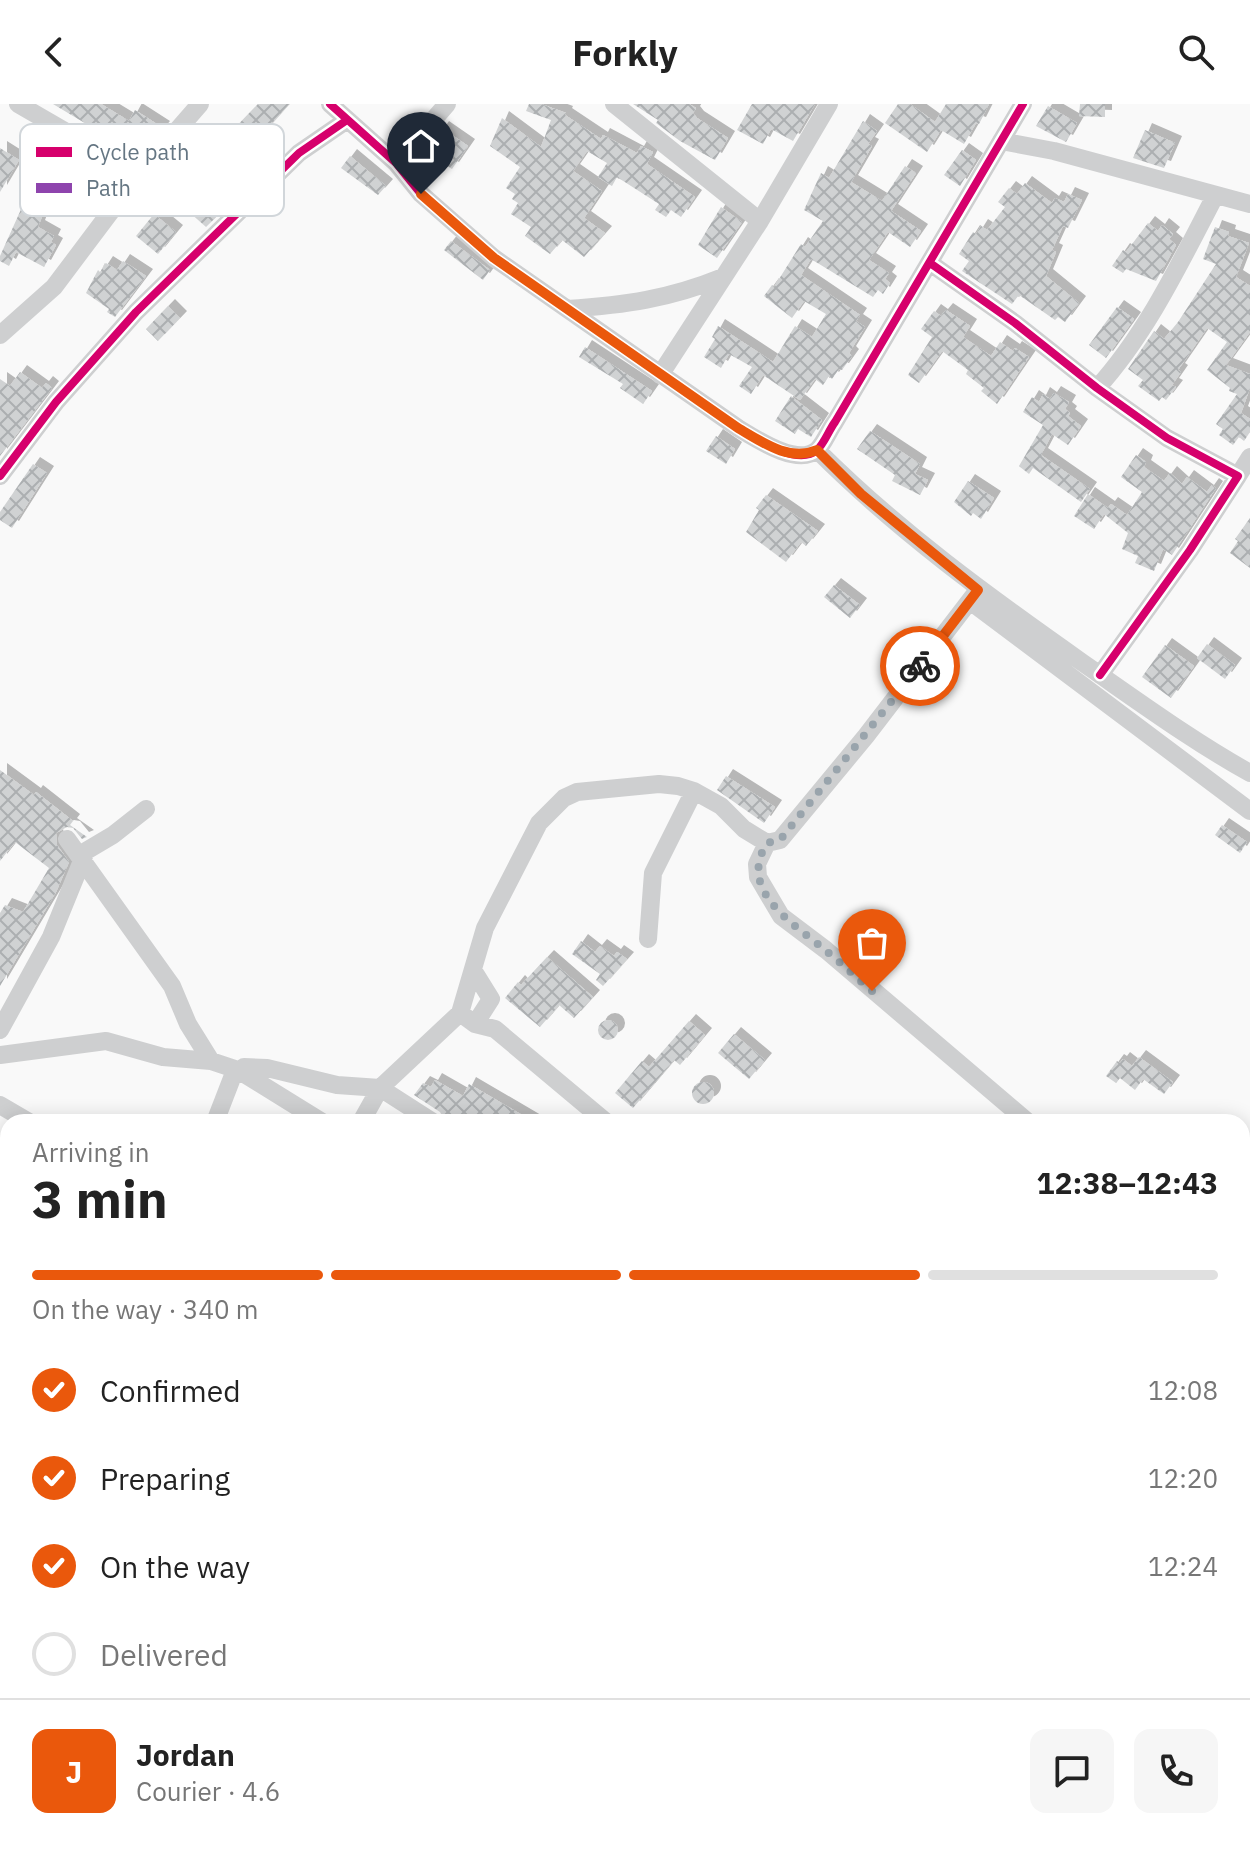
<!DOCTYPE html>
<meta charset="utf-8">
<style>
:root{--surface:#fff;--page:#f6f6f6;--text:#222;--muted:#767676;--line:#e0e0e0;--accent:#ea580c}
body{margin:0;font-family:"IBM Plex Sans",sans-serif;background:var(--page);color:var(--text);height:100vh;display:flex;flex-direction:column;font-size:30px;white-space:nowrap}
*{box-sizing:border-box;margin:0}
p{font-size:26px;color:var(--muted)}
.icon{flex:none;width:44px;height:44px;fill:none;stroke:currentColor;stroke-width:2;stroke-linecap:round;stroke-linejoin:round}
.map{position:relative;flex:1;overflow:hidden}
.details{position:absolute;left:0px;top:1010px;width:1250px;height:744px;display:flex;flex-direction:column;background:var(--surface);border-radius:24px 24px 0 0;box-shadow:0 4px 20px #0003}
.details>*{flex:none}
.pin{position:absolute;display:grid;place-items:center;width:68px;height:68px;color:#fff;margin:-82px -34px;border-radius:50% 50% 50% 0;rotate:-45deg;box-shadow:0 0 8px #0007}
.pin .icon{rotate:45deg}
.courier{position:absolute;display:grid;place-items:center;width:80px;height:80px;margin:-40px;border:6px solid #ea580c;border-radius:50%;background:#fff;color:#222;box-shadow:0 2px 10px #0007}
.overview em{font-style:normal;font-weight:700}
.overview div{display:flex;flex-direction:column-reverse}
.overview{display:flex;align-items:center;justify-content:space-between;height:136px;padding:0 32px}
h1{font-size:52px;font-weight:700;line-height:60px}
.bar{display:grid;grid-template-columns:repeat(4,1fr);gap:12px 8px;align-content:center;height:96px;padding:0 32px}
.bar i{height:10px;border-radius:6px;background:var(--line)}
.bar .current{background:var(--accent)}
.bar p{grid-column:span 4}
.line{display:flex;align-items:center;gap:20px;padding:0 32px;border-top:2px solid var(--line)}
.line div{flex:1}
.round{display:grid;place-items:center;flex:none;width:84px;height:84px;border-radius:16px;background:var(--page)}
ol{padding:0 32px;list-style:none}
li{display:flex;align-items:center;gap:24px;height:88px}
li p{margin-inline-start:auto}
li .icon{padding:8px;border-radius:50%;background:var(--accent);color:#fff;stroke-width:4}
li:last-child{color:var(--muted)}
li i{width:44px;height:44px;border:4px solid var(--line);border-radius:50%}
header{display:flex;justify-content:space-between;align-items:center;height:104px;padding:0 32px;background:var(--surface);font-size:36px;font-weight:700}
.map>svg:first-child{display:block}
.building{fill:url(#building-cross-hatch);filter:url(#shadow)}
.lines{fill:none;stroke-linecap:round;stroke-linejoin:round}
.minor{stroke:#cecfd0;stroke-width:18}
.quiet{stroke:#8e44ad;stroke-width:6;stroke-dasharray:12 6;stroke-linecap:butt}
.cycleway-casing{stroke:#fff;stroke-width:13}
.cycleway{stroke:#d6006c;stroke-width:8}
.done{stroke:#99a4ac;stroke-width:8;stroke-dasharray:0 14.4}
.route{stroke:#ea580c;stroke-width:10}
.key{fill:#fff;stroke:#d1d6da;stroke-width:2}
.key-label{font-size:22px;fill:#657683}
</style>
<header><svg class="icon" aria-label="back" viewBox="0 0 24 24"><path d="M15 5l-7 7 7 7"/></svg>Forkly<svg class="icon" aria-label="search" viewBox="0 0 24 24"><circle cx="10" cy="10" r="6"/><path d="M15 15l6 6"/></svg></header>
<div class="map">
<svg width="1250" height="1754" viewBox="0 0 1250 1754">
<defs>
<pattern id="building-cross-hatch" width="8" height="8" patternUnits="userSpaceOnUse" patternTransform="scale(2)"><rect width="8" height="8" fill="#d0d2d3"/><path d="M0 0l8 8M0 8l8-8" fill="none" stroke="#acafb1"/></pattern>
<filter id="shadow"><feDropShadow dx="7" dy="-7" stdDeviation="0" flood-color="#0004"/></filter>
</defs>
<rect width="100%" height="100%" fill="#f9f9f9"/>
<path class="building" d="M 53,0 L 101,0 L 129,17 L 135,6 L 163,24 L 146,44 L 142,41 L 135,53 L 121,44 L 123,42 Z
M 258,0 L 289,0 L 256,37 L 260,41 L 227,78 L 240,90 L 206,123 L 170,91 Z
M 529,0 L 541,0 L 566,9 L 565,11 L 601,35 L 603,31 L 637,49 L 641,42 L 653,48 L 647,60 L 695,93 L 681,113 L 671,106 L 666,113 L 655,106 L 659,100 L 617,73 L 612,82 L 598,73 L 607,59 L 587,47 L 573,67 L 602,87 L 584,114 L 605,129 L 584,153 L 562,136 L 550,150 L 525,132 L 531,123 L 511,110 L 518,99 L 512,95 L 515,90 L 506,84 L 520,63 L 490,42 L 502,14 L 541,43 L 551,16 L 526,7 Z
M 633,0 L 689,0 L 696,4 L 693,9 L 697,14 L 728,34 L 715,56 L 680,37 L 656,19 L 658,16 Z
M 752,0 L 815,0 L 793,37 L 771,25 L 763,40 L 737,26 Z
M 898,0 L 910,0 L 935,18 L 946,0 L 989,0 L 979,20 L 976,19 L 964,40 L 941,26 L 927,48 L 885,19 Z
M 1080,0 L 1105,0 L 1105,13 L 1079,12 Z
M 1048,2 L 1077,19 L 1066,38 L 1036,22 Z
M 863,17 L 877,27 L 868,40 L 872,42 L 851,78 L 882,97 L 905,62 L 916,69 L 891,107 L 921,127 L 910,143 L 888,128 L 869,156 L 889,169 L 885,175 L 890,179 L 883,190 L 878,186 L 873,193 L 811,155 L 801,171 L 860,211 L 856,217 L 865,223 L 849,249 L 852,252 L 842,266 L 839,265 L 832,275 L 829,272 L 823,281 L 815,275 L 800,296 L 763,271 L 751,290 L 739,282 L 752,263 L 729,250 L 721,264 L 704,253 L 715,235 L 712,233 L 718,222 L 773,258 L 795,222 L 812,233 L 826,210 L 804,197 L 792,214 L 764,192 L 772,181 L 774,183 L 801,140 L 805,143 L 823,117 L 804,106 L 821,69 L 829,74 Z
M 442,24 L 468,42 L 452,65 L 438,56 L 441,51 L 429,43 Z
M 1145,26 L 1175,39 L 1164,64 L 1133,54 Z
M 0,44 L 19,56 L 0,88 Z
M 962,46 L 976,56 L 960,82 L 944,71 Z
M 350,52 L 386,82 L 378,91 L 341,64 Z
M 1025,79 L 1052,99 L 1055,94 L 1064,98 L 1068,90 L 1082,96 L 1068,124 L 1063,122 L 1052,146 L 1056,148 L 1046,172 L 1079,199 L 1065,218 L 1058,213 L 1055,216 L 1019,191 L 1012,200 L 962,167 L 969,157 L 959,150 L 973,128 L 976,130 L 981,122 L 987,126 L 1005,103 L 998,98 L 1009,84 L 1017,90 Z
M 23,101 L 43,110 L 38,123 L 54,132 L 51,138 L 56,141 L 44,163 L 16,148 L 9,162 L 0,157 L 0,152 Z
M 721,103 L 742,118 L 717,154 L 698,141 Z
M 154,110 L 176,128 L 158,150 L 136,132 Z
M 1148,119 L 1158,127 L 1162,121 L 1173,130 L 1169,135 L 1176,141 L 1156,177 L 1126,165 L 1123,169 L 1112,162 L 1123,146 L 1126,148 Z
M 1215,123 L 1229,128 L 1228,132 L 1249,139 L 1236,173 L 1250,182 L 1250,228 L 1226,261 L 1250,270 L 1250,284 L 1241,309 L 1250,315 L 1250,328 L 1244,337 L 1239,333 L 1233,341 L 1219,331 L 1223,325 L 1216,320 L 1237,290 L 1229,287 L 1230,284 L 1207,266 L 1227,238 L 1207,224 L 1178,266 L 1181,268 L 1172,281 L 1176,283 L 1166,296 L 1162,293 L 1159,297 L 1138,282 L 1143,276 L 1128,265 L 1154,227 L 1164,235 L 1178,218 L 1216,160 L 1203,155 Z
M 451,137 L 490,166 L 483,176 L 444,146 Z
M 123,157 L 146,172 L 115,213 L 107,208 L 109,205 L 86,189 L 98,166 L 100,168 L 106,159 L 117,166 Z
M 168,202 L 180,214 L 158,237 L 146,225 Z
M 1117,203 L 1134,215 L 1106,254 L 1089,241 Z
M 946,206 L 970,222 L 963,233 L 991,252 L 1000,238 L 1013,247 L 1015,244 L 1029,253 L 997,300 L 981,287 L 984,284 L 966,270 L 968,266 L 942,247 L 919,279 L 908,271 L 932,233 L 921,225 L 934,207 L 941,212 Z
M 585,243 L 652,287 L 643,300 L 620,284 L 623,280 L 579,253 Z
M 20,268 L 42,284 L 46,279 L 52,284 L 0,352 L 0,275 L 10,282 Z
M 1054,289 L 1069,298 L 1065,305 L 1070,309 L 1068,312 L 1081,322 L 1068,341 L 1052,330 L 1041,351 L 1090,385 L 1081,398 L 1033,364 L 1029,370 L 1019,362 L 1043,321 L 1023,308 L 1032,293 L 1039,298 L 1043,290 L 1050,295 Z
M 791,292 L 822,316 L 811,333 L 798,325 L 795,330 L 775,317 Z
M 870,327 L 920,360 L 915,370 L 928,376 L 920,391 L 892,377 L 895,371 L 857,345 Z
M 716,332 L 735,345 L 726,360 L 706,347 Z
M 1136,351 L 1146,358 L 1144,363 L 1164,377 L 1170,369 L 1182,380 L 1187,373 L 1207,388 L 1212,381 L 1216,384 L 1172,451 L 1163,445 L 1154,467 L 1135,459 L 1138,452 L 1122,445 L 1128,429 L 1104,410 L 1094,425 L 1074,412 L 1088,390 L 1108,404 L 1111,400 L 1127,411 L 1142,388 L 1121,373 Z
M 33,360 L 47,369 L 12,424 L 0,416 L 0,408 Z
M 968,377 L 994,394 L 981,415 L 973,409 L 971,412 L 954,398 Z
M 766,391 L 818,427 L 806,442 L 801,438 L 786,458 L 746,428 L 759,406 L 756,404 Z
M 1250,414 L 1250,464 L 1230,449 L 1238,437 L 1235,435 Z
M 834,481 L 860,501 L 850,514 L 824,493 Z
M 1207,540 L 1235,561 L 1225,575 L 1197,554 Z
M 1165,541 L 1194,562 L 1171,594 L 1142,573 Z
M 0,666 L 34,691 L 36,688 L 73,717 L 70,721 L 87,733 L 82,735 L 73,724 L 67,723 L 56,729 L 57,741 L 69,758 L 56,788 L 0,882 L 0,809 L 5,801 L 23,808 L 49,764 L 15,738 L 0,757 Z
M 726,672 L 775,703 L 764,719 L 717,686 Z
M 1222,721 L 1247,738 L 1240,749 L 1215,731 Z
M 581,837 L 595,848 L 600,842 L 614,852 L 617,848 L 627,855 L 603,882 L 596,876 L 600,870 L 572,850 Z
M 547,853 L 593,893 L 574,914 L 559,901 L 540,923 L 505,894 L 518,878 L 521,881 Z
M598 926a10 10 0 1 1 20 0a10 10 0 1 1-20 0Z
M 689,917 L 705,931 L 680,961 L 674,956 L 633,1004 L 615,989 L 642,957 L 649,963 Z
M 734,930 L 765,956 L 749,975 L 718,949 Z
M 1139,953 L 1173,978 L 1164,990 L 1143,975 L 1135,986 L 1120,974 L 1116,979 L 1106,972 L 1117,957 L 1120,959 L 1123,955 L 1132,962 Z
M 435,976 L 463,992 L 469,980 L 534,1018 L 445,1018 L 440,1008 L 414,991 L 423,979 L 431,983 Z
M692 989a11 11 0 1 1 22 0a11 11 0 1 1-22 0Z"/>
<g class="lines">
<path class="minor" d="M 18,0 L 139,70
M 330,0 L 396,59 L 421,90 L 494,154 L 738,324 C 755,334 797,363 817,346 C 824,340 829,326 835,318 L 1023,0
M 614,0 L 760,117
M 1001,37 L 1054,47 L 1250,100
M 396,59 L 447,0
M 930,159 L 1015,219 L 1097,284 L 1167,334 L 1238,372 L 1190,446 L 1100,571
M 567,205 C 625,201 669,195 723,173
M 0,231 L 54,183 L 139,70 L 200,0
M 660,271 L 760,117 L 829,0
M 1097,284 C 1147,229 1181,157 1215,92
M 817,346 C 898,427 989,493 1083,559 C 1138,597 1191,636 1250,669
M 0,372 L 56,298 L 136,208 L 299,49 L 347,16
M 1238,372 L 1250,353
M 970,497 L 1250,707
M 67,735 L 172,882 L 188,920 L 211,957
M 767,739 L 757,760 L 758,773 L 781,812 L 826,846 L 1028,1018
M 648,835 L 653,769 L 694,687
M 473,866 L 491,895 L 475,920
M 460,909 L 475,920 L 495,925 L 606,1018
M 0,926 L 51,833 L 86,747 L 113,731 L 146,705
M 0,951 L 106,937 L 163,953 L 211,957 L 238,966 L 322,1018
M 0,1001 L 29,1018
M 215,1018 L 232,974 L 244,963 L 267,964 L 337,981 L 380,984 L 460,909 L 485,824 L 539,719 L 564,694 L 577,688 L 659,680 L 678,682 L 694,687 L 721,702 L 744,725 L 767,739 L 780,736 L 866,632 L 978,486
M 361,1018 L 380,984 L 433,1018
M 1242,1210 L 1250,1218
M 0,1399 L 8,1403
M 1242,1414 L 1250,1415
M 0,1417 L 8,1422
M 0,1494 L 8,1488
M 0,1581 L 8,1562
M 0,1680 L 8,1661
M 401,1746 L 417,1754
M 692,1746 L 706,1754
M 593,1754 L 598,1746
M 623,1754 L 625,1746"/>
<path class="quiet" d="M 0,1688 L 8,1686
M 212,1746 L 226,1754"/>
<defs>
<path id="cycleway" d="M 330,0 L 396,59 L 421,90 L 494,154 L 738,324 C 755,334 797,363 817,346 C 824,340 829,326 835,318 L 1023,0
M 930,159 L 1015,219 L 1097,284 L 1167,334 L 1238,372 L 1190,446 L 1100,571
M 0,372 L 56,298 L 136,208 L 299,49 L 347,16"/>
</defs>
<use href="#cycleway" class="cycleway-casing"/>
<use href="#cycleway" class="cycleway"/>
</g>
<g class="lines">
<path class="done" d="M 872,887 C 856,873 841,859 825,846 C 793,819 737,787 767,739 L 780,736 L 920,562"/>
<path class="route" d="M 421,90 L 494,154 L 738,324 C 762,338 789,358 817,346 L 861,390 L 978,486 L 920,562"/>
</g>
<rect x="20" y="20" width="264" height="92" rx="12" class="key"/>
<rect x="36" y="43" width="36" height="10" fill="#d6006c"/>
<rect x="36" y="79" width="36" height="10" fill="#8e44ad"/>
<g class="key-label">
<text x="86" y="56">Cycle path</text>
<text x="86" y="92">Path</text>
</g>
</svg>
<div class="pin" style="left:872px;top:887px;background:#ea580c"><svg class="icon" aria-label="bag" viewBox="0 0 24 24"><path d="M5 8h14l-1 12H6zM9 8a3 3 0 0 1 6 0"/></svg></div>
<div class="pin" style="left:421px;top:90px;background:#1f2937"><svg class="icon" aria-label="home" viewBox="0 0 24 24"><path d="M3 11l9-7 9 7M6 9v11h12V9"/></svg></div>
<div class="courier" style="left:920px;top:562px"><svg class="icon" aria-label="bike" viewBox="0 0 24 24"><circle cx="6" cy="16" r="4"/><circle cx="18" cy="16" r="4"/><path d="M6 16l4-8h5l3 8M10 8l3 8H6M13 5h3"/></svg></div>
<section class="details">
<div class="overview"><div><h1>3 min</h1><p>Arriving in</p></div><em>12:38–12:43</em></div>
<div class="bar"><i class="current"></i><i class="current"></i><i class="current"></i><i></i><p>On the way · 340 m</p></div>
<ol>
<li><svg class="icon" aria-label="check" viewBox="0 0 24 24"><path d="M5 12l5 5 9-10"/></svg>Confirmed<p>12:08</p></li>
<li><svg class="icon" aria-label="check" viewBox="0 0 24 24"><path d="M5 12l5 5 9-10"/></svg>Preparing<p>12:20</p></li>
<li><svg class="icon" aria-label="check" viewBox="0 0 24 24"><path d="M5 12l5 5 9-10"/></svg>On the way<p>12:24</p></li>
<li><i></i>Delivered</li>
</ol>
<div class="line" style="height:144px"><b class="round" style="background:var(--accent);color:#fff">J</b><div><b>Jordan</b><p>Courier · 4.6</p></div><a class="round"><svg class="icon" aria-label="chat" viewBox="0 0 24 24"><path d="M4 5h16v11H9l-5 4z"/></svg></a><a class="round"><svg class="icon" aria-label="phone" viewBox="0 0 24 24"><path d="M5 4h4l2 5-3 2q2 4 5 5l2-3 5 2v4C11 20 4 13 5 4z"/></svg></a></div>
</section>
</div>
